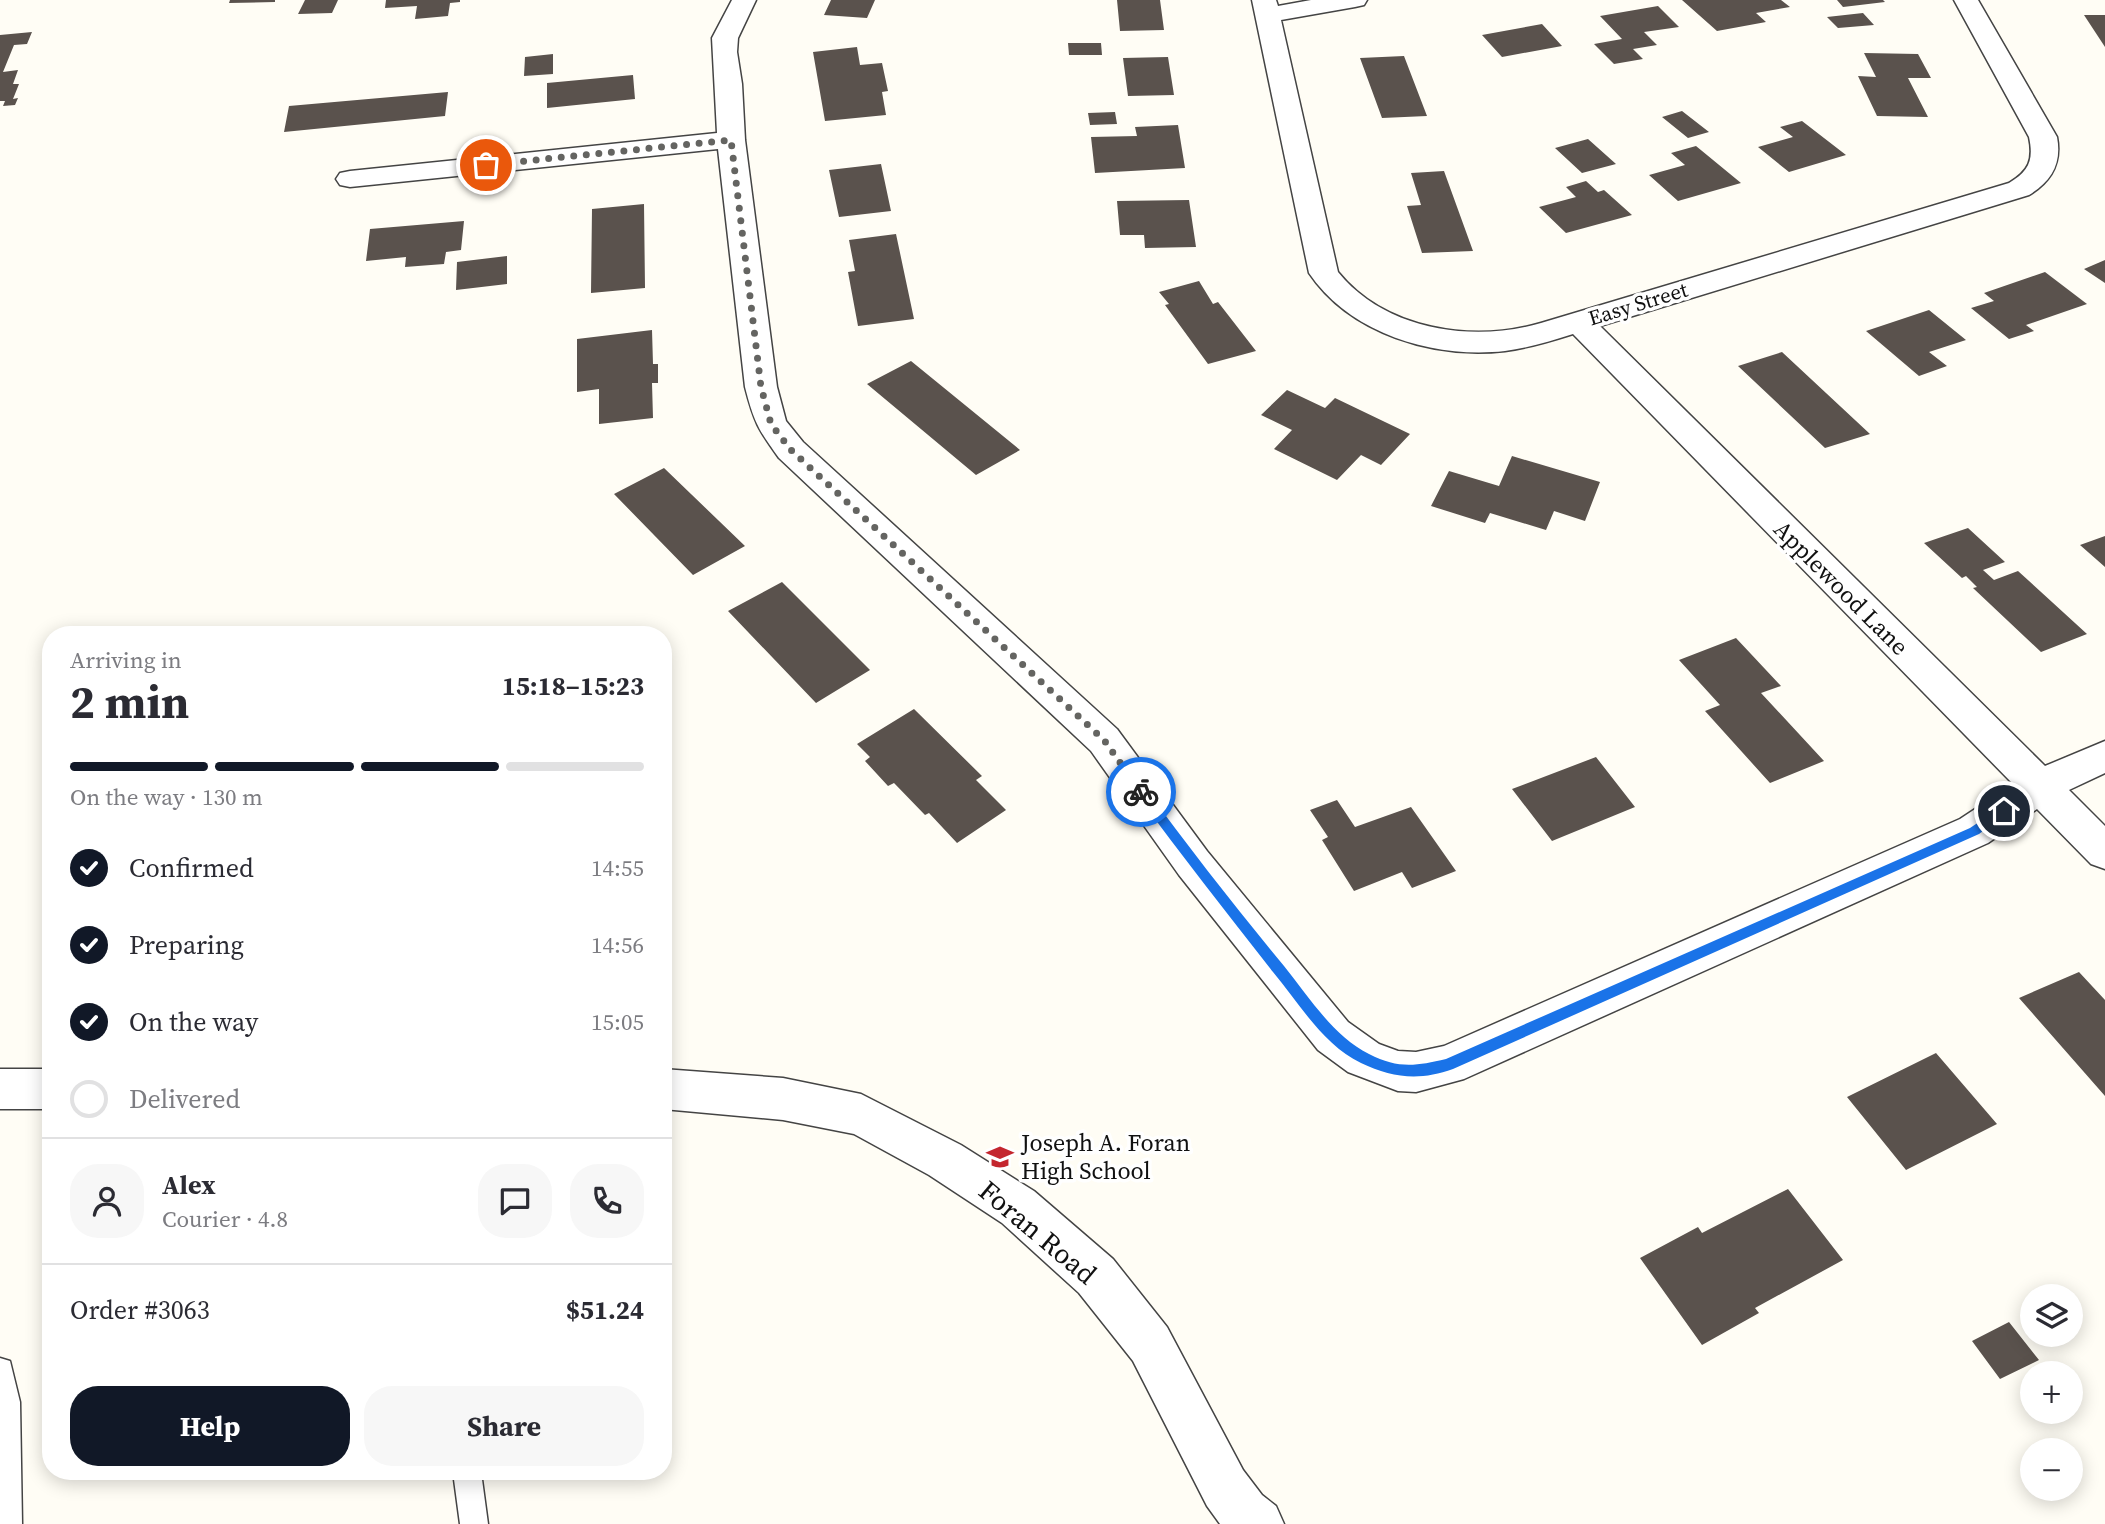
<!DOCTYPE html>
<meta charset="utf-8">
<style>
:root{--surface:#fff;--page:#f7f7f7;--text:#2b2b33;--muted:#7c7c81;--line:#e1e1e2;--accent:#111827}
body{margin:0;font-family:"Source Serif 4",serif;background:var(--page);color:var(--text);height:100vh;display:flex;flex-direction:column;font-size:26px;white-space:nowrap}
*{box-sizing:border-box;margin:0}
p{font-size:23px;color:var(--muted)}
.icon{flex:none;width:38px;height:38px;fill:none;stroke:currentColor;stroke-width:2;stroke-linecap:round;stroke-linejoin:round}
.map{position:relative;flex:1;overflow:hidden}
.side{position:absolute;left:42px;top:626px;width:630px;height:854px;display:flex;flex-direction:column;background:var(--surface);border-radius:28px;box-shadow:0 4px 18px #0003}
.side>*{flex:none}
.buttons{position:absolute;left:2020px;top:1284px;display:grid;gap:14px}
.buttons a{display:grid;place-items:center;width:63px;height:63px;border-radius:50%;background:var(--surface);box-shadow:0 4px 18px #0003;font-size:35px}
.pin{position:absolute;display:grid;place-items:center;width:60px;height:60px;color:#fff;margin:-30px;border:4px solid #fff;border-radius:50%;box-shadow:0 2px 7px #0007}
.courier{position:absolute;display:grid;place-items:center;width:70px;height:70px;margin:-35px;border:5px solid #1a73e8;border-radius:50%;background:#fff;color:#222;box-shadow:0 2px 9px #0007}
.summary em{font-style:normal;font-weight:700}
.summary div{display:flex;flex-direction:column-reverse}
.summary{display:flex;align-items:center;justify-content:space-between;height:119px;padding:0 28px}
h1{font-size:46px;font-weight:700;line-height:52px}
.bar{display:grid;grid-template-columns:repeat(4,1fr);gap:10px 7px;align-content:center;height:84px;padding:0 28px}
.bar i{height:9px;border-radius:5px;background:var(--line)}
.bar .current{background:var(--accent)}
.bar p{grid-column:span 4}
.line{display:flex;align-items:center;gap:18px;padding:0 28px;border-top:2px solid var(--line)}
.line div{flex:1}
.round{display:grid;place-items:center;flex:none;width:74px;height:74px;border-radius:28px;background:var(--page)}
ol{padding:0 28px;list-style:none}
li{display:flex;align-items:center;gap:21px;height:77px}
li p{margin-inline-start:auto}
li .icon{padding:7px;border-radius:50%;background:var(--accent);color:#fff;stroke-width:4}
li:last-child{color:var(--muted)}
li i{width:38px;height:38px;border:4px solid var(--line);border-radius:50%}
.primary-button{display:flex;gap:14px;margin-top:auto;padding:14px 28px}
.primary-button a{flex:1;height:80px;border-radius:28px;background:var(--accent);color:#fff;font-size:28px;font-weight:700;line-height:80px;text-align:center}
.primary-button a+a{background:var(--page);color:var(--text)}
.map>svg:first-child{display:block}
.building{fill:#5a524d}
.lines{fill:none;stroke-linecap:round;stroke-linejoin:round}
.lane-casing{stroke:#444;stroke-width:3}
.street-casing{stroke:#444;stroke-width:3}
.lane{fill:#fff;fill-rule:evenodd}
.street{fill:#fff;fill-rule:evenodd}
.route{fill:#1a73e8}
.done{stroke:#646461;stroke-width:7;stroke-dasharray:0 12.6}
.labels{text-anchor:middle;stroke-width:7;stroke-linejoin:round;paint-order:stroke}
.far-street-label{font-size:21px;fill:#111;stroke:#fff}
.street-label{font-size:24px;fill:#111;stroke:#fff}
.poi-label{font-size:24px;fill:#111;stroke:#fff;text-anchor:start}
.near-street-label{font-size:28px;fill:#111;stroke:#fff}
</style>
<div class="map">
<svg width="2105" height="1524" viewBox="0 0 2105 1524">
<rect width="100%" height="100%" fill="#fffdf5"/>
<path class="building" d="M 230,0 L 275,0 L 275,2 L 229,3 Z
M 305,0 L 338,0 L 332,13 L 298,14 Z
M 386,0 L 460,0 L 460,2 L 450,3 L 448,16 L 415,19 L 417,6 L 385,8 Z
M 831,0 L 875,0 L 867,18 L 824,15 Z
M 1117,0 L 1160,0 L 1164,30 L 1120,31 Z
M 1682,0 L 1781,0 L 1790,7 L 1756,13 L 1766,22 L 1717,31 Z
M 1837,0 L 1883,0 L 1885,2 L 1843,7 Z
M 1658,6 L 1679,27 L 1644,32 L 1657,45 L 1633,49 L 1643,59 L 1614,64 L 1594,44 L 1622,39 L 1600,16 Z
M 1863,13 L 1874,25 L 1838,28 L 1827,17 Z
M 2084,15 L 2105,15 L 2105,47 Z
M 1542,24 L 1562,46 L 1502,57 L 1482,35 Z
M 32,32 L 27,44 L 14,45 L 3,72 L 18,70 L 13,84 L 19,84 L 13,99 L 18,98 L 15,105 L 3,106 L 5,101 L 0,101 L 0,35 Z
M 1068,43 L 1101,43 L 1102,55 L 1069,55 Z
M 857,47 L 860,65 L 882,63 L 888,91 L 882,92 L 886,115 L 825,121 L 813,52 Z
M 1864,53 L 1918,54 L 1931,78 L 1908,78 L 1928,117 L 1877,116 L 1858,76 L 1876,77 Z
M 553,54 L 553,74 L 524,76 L 525,57 Z
M 1404,56 L 1427,116 L 1382,118 L 1360,58 Z
M 1168,57 L 1174,95 L 1128,96 L 1123,58 Z
M 633,75 L 635,99 L 547,108 L 547,83 Z
M 448,92 L 445,116 L 284,132 L 289,106 Z
M 1682,111 L 1709,132 L 1688,138 L 1662,117 Z
M 1115,112 L 1117,124 L 1090,125 L 1088,113 Z
M 1802,121 L 1846,155 L 1789,172 L 1758,147 L 1793,137 L 1780,127 Z
M 1178,125 L 1185,168 L 1095,173 L 1091,137 L 1137,136 L 1135,127 Z
M 1588,139 L 1616,164 L 1582,173 L 1555,148 Z
M 1696,146 L 1741,183 L 1678,201 L 1649,175 L 1685,165 L 1671,153 Z
M 881,164 L 891,211 L 839,217 L 829,170 Z
M 1444,171 L 1473,251 L 1422,253 L 1407,206 L 1421,205 L 1411,173 Z
M 1586,181 L 1598,192 L 1604,190 L 1632,215 L 1566,233 L 1539,207 L 1576,197 L 1566,187 Z
M 1189,200 L 1196,247 L 1145,248 L 1144,235 L 1120,235 L 1117,201 Z
M 644,204 L 645,288 L 591,293 L 592,209 Z
M 464,221 L 461,250 L 446,252 L 444,264 L 405,267 L 406,257 L 366,261 L 370,229 Z
M 896,234 L 914,319 L 858,326 L 848,272 L 855,271 L 849,240 Z
M 507,256 L 507,284 L 456,290 L 457,262 Z
M 2105,260 L 2105,283 L 2084,269 Z
M 2045,272 L 2087,304 L 2026,325 L 2034,331 L 2009,339 L 1971,308 L 1994,301 L 1984,293 Z
M 1199,281 L 1213,304 L 1218,302 L 1256,351 L 1208,364 L 1165,305 L 1169,304 L 1159,292 Z
M 1929,310 L 1966,340 L 1929,352 L 1947,366 L 1919,376 L 1866,331 Z
M 652,330 L 653,364 L 658,364 L 658,383 L 652,383 L 653,418 L 599,424 L 599,389 L 577,392 L 577,339 Z
M 1782,352 L 1870,434 L 1825,448 L 1738,366 Z
M 911,361 L 1020,450 L 976,475 L 867,384 Z
M 1287,390 L 1325,408 L 1335,398 L 1410,434 L 1381,465 L 1361,455 L 1337,480 L 1274,449 L 1292,430 L 1261,415 Z
M 1512,456 L 1600,482 L 1585,521 L 1554,511 L 1546,530 L 1490,513 L 1485,523 L 1431,506 L 1449,471 L 1499,486 Z
M 664,468 L 745,546 L 693,575 L 614,494 Z
M 1968,528 L 2005,562 L 1983,570 L 1994,580 L 2018,571 L 2087,634 L 2041,652 L 1973,588 L 1977,587 L 1966,576 L 1962,578 L 1924,543 Z
M 2105,536 L 2105,567 L 2080,545 Z
M 782,582 L 870,670 L 816,703 L 728,611 Z
M 1736,638 L 1781,686 L 1761,693 L 1824,761 L 1770,783 L 1705,711 L 1720,705 L 1679,660 Z
M 914,709 L 982,776 L 976,780 L 1006,810 L 957,843 L 929,813 L 925,815 L 894,783 L 888,786 L 865,761 L 870,757 L 857,744 Z
M 1596,757 L 1635,807 L 1552,841 L 1512,789 Z
M 1337,800 L 1355,827 L 1411,807 L 1456,871 L 1412,888 L 1402,872 L 1354,891 L 1322,840 L 1328,837 L 1310,810 Z
M 2079,972 L 2105,1000 L 2105,1096 L 2019,998 Z
M 1936,1053 L 1997,1124 L 1906,1170 L 1847,1097 Z
M 1788,1189 L 1843,1260 L 1755,1308 L 1759,1313 L 1702,1345 L 1640,1258 L 1698,1227 L 1702,1233 Z
M 2009,1322 L 2039,1360 L 2000,1379 L 1972,1341 Z"/>
<g class="lines">
<defs>
<path id="lane" d="M 0,1358 L 10,1361 L 20,1402 L 22,1524 L 0,1524 Z
M 453,1472 L 481,1472 L 488,1524 L 460,1524 Z"/>
<path id="street" d="M 732,0 L 756,0 L 738,38 L 737,52 L 742,84 L 745,140 L 777,387 L 786,421 L 803,442 L 1117,729 L 1207,851 L 1348,1022 L 1379,1044 L 1398,1051 L 1416,1052 L 1444,1046 L 1960,819 L 2013,784 L 1573,334 C 1551,341 1528,348 1505,351 C 1434,359 1350,334 1309,273 L 1252,0 L 1276,0 L 1278,6 L 1311,0 L 1367,0 L 1364,5 L 1355,7 L 1281,20 L 1338,272 C 1385,330 1472,343 1541,323 L 2009,183 C 2029,171 2034,160 2029,137 L 1954,0 L 1978,0 L 2057,137 C 2062,163 2052,181 2029,195 L 1600,326 L 2045,766 L 2105,741 L 2105,773 L 2069,790 L 2105,826 L 2105,869 L 2091,864 L 2037,809 L 1988,843 L 1464,1079 L 1416,1092 L 1398,1091 L 1348,1072 L 1318,1050 L 1179,875 L 1091,751 L 779,458 C 758,429 754,422 745,387 L 718,149 L 350,187 L 340,185 L 336,179 L 340,173 L 350,171 L 717,133 L 712,38 Z
M 0,1069 L 51,1069 L 51,1109 L 0,1109 Z
M 663,1069 L 783,1078 L 861,1094 L 961,1145 L 1034,1191 L 1113,1259 L 1167,1327 L 1243,1470 L 1262,1495 L 1276,1506 L 1284,1524 L 1220,1524 L 1207,1506 L 1133,1361 L 1079,1293 L 1002,1223 L 929,1175 L 854,1134 L 783,1120 L 663,1109 Z"/>
</defs>
<use href="#lane" class="lane-casing"/>
<use href="#street" class="street-casing"/>
<use href="#lane" class="lane"/>
<use href="#street" class="street"/>
</g>
<path class="route" d="M 1141,787 L 1145,788 C 1190,849 1236,908 1284,966 C 1309,997 1333,1036 1369,1054 C 1398,1069 1416,1066 1446,1059 L 1970,828 L 2000,808 L 2004,806 L 2010,811 L 1979,834 L 1453,1069 C 1420,1081 1392,1078 1361,1063 C 1323,1045 1299,1003 1273,972 C 1227,913 1181,855 1137,795 L 1135,792 Z"/>
<g class="lines">
<path class="done" d="M 486,165 L 731,140 L 761,387 L 771,424 L 791,450 L 1104,740 L 1141,792"/>
</g>
<defs>
<symbol id="school-bare" viewBox="-9 -9 18 18"><path d="M0-5L7-2L0 1L-7-2ZM-4 1L0 2.5L4 1V4Q0 6-4 4Z" fill="#c4262e" stroke="#fff" stroke-width="2.5" paint-order="stroke"/></symbol>
</defs>
<g fill-rule="evenodd">
<use href="#school-bare" x="981" y="1138" width="38" height="38"/>
</g>
<g class="labels">
<g class="far-street-label">
<text transform="translate(1638 304) rotate(-17)" y="7">Easy Street</text>
</g>
<g class="street-label">
<text transform="translate(1841 588) rotate(45)" y="8">Applewood Lane</text>
</g>
<g class="poi-label">
<text x="1021" y="1151">Joseph A. Foran<tspan x="1021" dy="28">High School</tspan></text>
</g>
<g class="near-street-label">
<text transform="translate(1038 1232) rotate(40)" y="10">Foran Road</text>
</g>
</g>
</svg>
<div class="buttons">
<a><svg class="icon" aria-label="layers" viewBox="0 0 24 24"><path d="M12 4l9 5-9 5-9-5zM3 14l9 5 9-5"/></svg></a>
<a>+</a>
<a>−</a>
</div>
<div class="pin" style="left:486px;top:165px;background:#ea580c"><svg class="icon" aria-label="bag" viewBox="0 0 24 24"><path d="M5 8h14l-1 12H6zM9 8a3 3 0 0 1 6 0"/></svg></div>
<div class="pin" style="left:2004px;top:811px;background:#1f2937"><svg class="icon" aria-label="home" viewBox="0 0 24 24"><path d="M3 11l9-7 9 7M6 9v11h12V9"/></svg></div>
<div class="courier" style="left:1141px;top:792px"><svg class="icon" aria-label="bike" viewBox="0 0 24 24"><circle cx="6" cy="16" r="4"/><circle cx="18" cy="16" r="4"/><path d="M6 16l4-8h5l3 8M10 8l3 8H6M13 5h3"/></svg></div>
<section class="side">
<div class="summary"><div><h1>2 min</h1><p>Arriving in</p></div><em>15:18–15:23</em></div>
<div class="bar"><i class="current"></i><i class="current"></i><i class="current"></i><i></i><p>On the way · 130 m</p></div>
<ol>
<li><svg class="icon" aria-label="check" viewBox="0 0 24 24"><path d="M5 12l5 5 9-10"/></svg>Confirmed<p>14:55</p></li>
<li><svg class="icon" aria-label="check" viewBox="0 0 24 24"><path d="M5 12l5 5 9-10"/></svg>Preparing<p>14:56</p></li>
<li><svg class="icon" aria-label="check" viewBox="0 0 24 24"><path d="M5 12l5 5 9-10"/></svg>On the way<p>15:05</p></li>
<li><i></i>Delivered</li>
</ol>
<div class="line" style="height:126px"><a class="round"><svg class="icon" aria-label="person" viewBox="0 0 24 24"><circle cx="12" cy="8" r="4"/><path d="M4 21q1-7 8-7t8 7"/></svg></a><div><b>Alex</b><p>Courier · 4.8</p></div><a class="round"><svg class="icon" aria-label="chat" viewBox="0 0 24 24"><path d="M4 5h16v11H9l-5 4z"/></svg></a><a class="round"><svg class="icon" aria-label="phone" viewBox="0 0 24 24"><path d="M5 4h4l2 5-3 2q2 4 5 5l2-3 5 2v4C11 20 4 13 5 4z"/></svg></a></div>
<div class="line" style="height:91px"><div>Order #3063</div><b>$51.24</b></div>
<div class="primary-button"><a>Help</a><a>Share</a></div>
</section>
</div>
